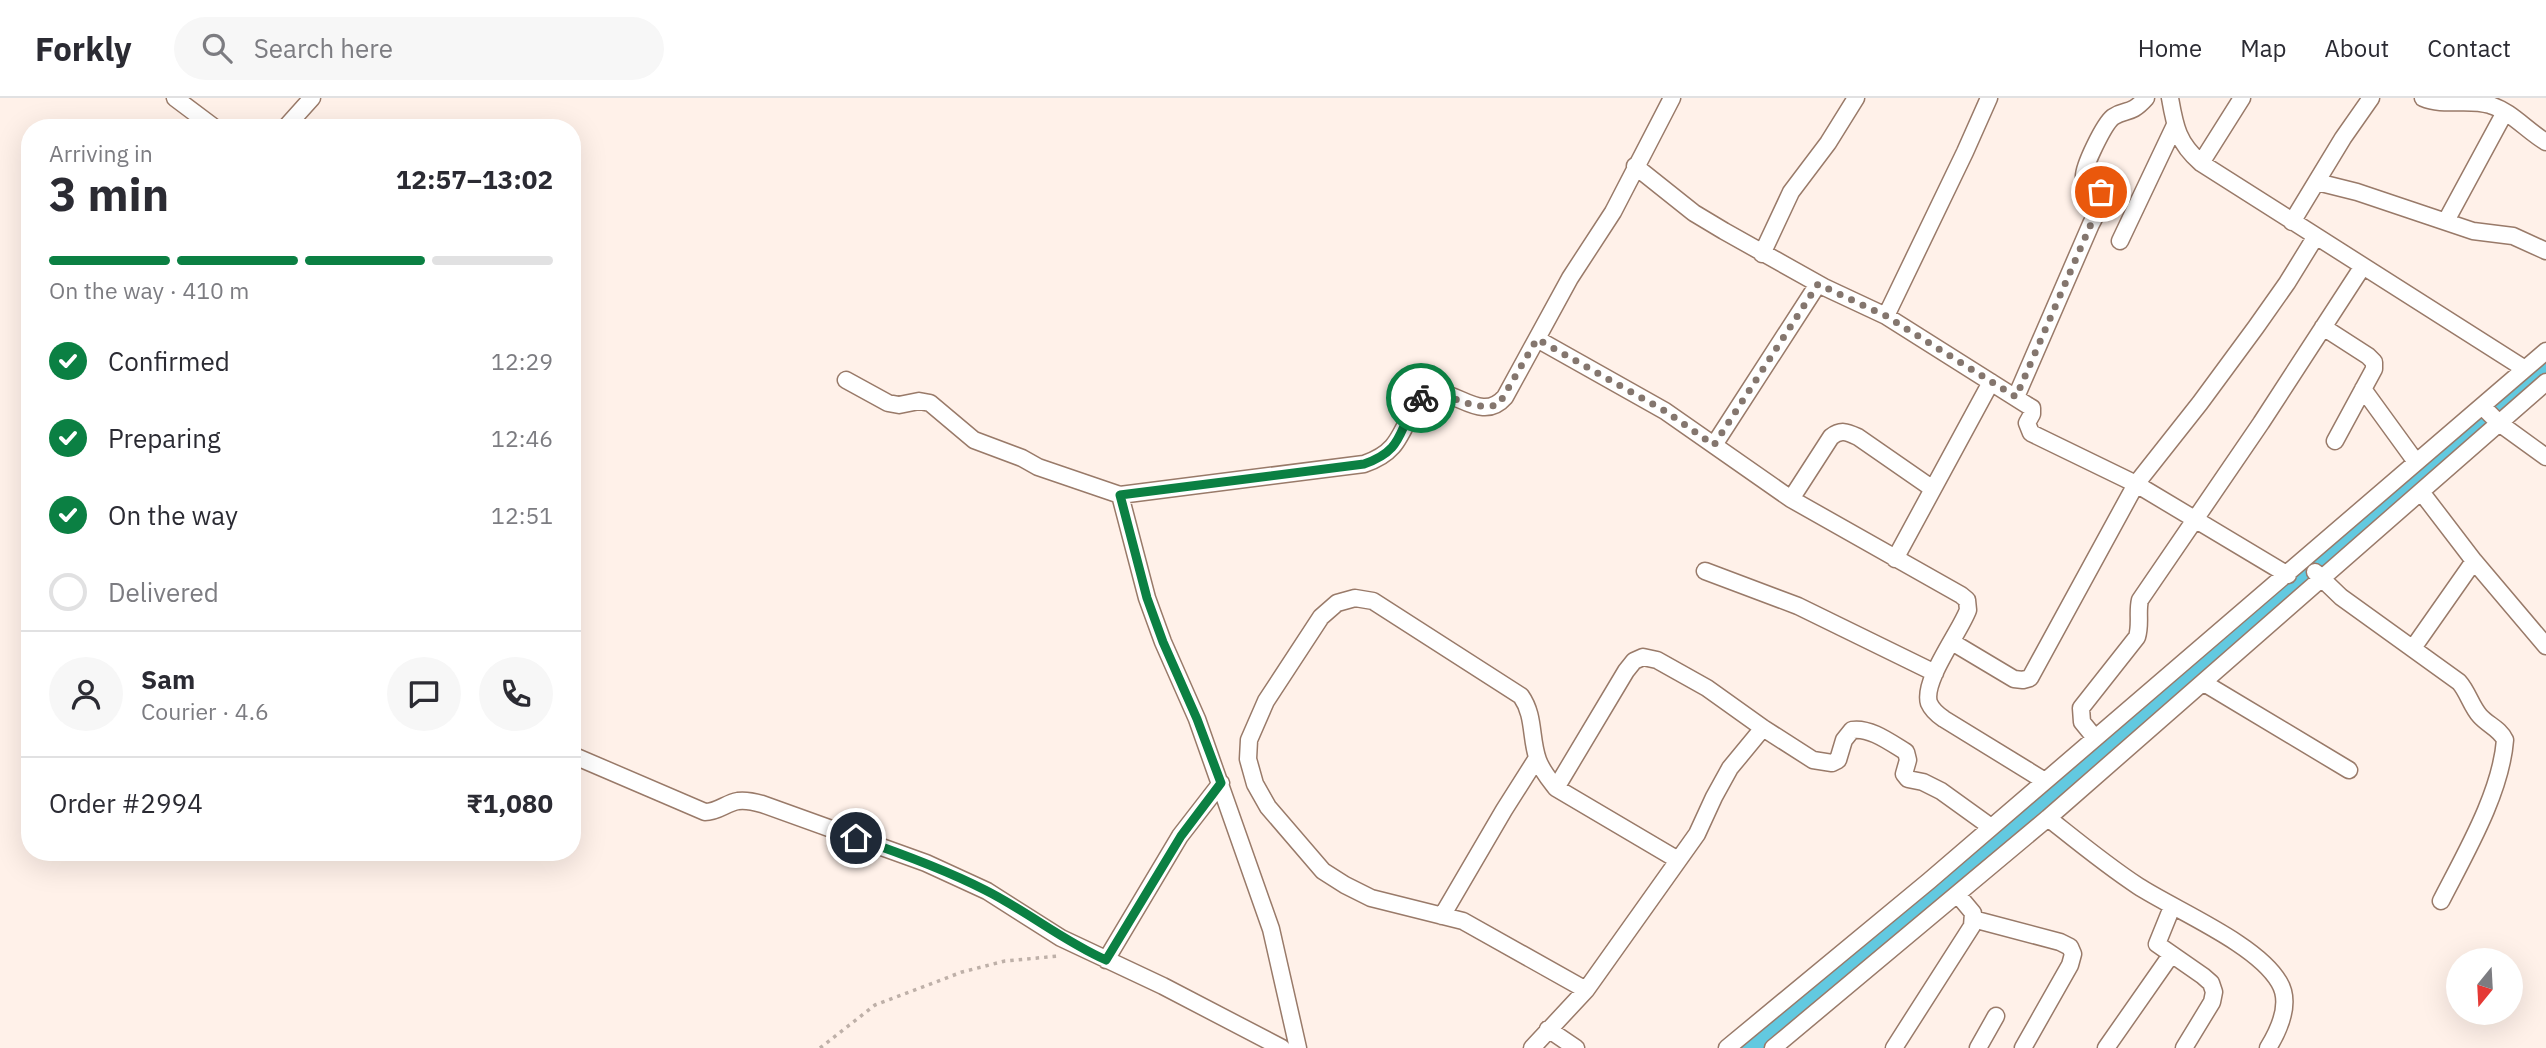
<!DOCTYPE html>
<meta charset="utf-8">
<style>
:root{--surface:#fff;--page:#f7f7f7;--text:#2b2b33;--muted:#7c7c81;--line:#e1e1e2;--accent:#0b8043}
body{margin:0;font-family:"IBM Plex Sans",sans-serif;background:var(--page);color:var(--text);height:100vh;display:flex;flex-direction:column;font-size:26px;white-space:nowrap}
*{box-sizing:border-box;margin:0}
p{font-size:23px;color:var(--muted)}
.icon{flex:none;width:38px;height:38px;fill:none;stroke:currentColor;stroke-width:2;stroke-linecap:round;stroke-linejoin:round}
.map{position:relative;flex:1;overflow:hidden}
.details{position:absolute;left:21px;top:21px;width:560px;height:742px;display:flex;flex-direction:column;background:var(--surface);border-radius:28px;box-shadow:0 7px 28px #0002}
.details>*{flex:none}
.needle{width:46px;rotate:198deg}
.tools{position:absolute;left:2446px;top:850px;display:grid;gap:14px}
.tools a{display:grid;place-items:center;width:77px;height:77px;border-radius:50%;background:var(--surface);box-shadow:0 7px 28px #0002;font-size:35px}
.pin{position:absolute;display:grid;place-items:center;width:60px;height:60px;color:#fff;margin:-30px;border:4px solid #fff;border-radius:50%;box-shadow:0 2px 7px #0007}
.courier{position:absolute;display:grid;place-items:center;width:70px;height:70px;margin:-35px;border:5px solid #0b8043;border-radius:50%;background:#fff;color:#222;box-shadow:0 2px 9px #0007}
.summary em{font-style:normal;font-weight:800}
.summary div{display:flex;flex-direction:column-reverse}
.summary{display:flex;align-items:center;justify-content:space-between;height:119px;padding:0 28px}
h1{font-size:46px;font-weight:800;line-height:52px}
.bar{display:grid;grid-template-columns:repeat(4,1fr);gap:10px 7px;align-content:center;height:84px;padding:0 28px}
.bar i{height:9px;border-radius:5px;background:var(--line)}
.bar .on{background:var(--accent)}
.bar p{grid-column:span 4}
.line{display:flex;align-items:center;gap:18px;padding:0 28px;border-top:2px solid var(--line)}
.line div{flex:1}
.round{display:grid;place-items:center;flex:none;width:74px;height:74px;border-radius:37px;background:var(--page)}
ol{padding:0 28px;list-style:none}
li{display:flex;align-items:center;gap:21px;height:77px}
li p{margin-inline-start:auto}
li .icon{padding:7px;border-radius:50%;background:var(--accent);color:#fff;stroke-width:4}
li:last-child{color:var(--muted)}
li i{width:38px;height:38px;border:4px solid var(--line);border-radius:50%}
header{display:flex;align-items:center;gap:42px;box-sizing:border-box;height:98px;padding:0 35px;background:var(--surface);border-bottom:2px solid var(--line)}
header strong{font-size:33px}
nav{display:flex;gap:38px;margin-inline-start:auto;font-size:24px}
.search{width:490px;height:63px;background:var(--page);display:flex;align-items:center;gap:18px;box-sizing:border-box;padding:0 24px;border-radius:38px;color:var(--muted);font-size:26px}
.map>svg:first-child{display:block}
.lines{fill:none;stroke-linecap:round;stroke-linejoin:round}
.canal{stroke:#62c9e0;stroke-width:19}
.minor-casing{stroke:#997a69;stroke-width:19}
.path{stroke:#beb0a8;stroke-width:3.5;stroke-dasharray:3.5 5;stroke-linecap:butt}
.minor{stroke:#fff;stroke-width:16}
.done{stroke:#84766e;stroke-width:7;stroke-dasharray:0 12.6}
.route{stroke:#0b8043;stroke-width:9}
</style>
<header>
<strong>Forkly</strong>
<div class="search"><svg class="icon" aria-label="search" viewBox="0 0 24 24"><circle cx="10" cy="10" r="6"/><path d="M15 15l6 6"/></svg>Search here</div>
<nav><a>Home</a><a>Map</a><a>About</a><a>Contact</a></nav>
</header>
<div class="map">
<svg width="2546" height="950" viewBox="0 0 2546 950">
<rect width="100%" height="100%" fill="#fff1e9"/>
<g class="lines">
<path class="canal" d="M 1750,950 L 1876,847 L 2511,297 L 2546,269"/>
<defs>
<path id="minor" d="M 175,0 L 215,30
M 2170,0 C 2175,29 2178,45 2201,65 L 2525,271 L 2546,253
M 2423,0 C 2444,9 2468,0 2490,7 C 2511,13 2527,33 2546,44
M 285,30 L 312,0
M 2201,65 L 2242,0
M 1635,68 L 1694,115 L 1724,133 L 1824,189 L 1886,218 L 2027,307 L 2032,310 L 2032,316 L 2027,325 L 2031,335 L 2136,386 L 2288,477
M 2317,84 L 2357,94 L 2473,133 L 2513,138 L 2546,153
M 2446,123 L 2505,14
M 2292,124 L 2343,40 L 2371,0
M 2120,143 L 2175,27
M 1762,156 L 1791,94 L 1828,45 L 1856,0
M 1886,218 L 1965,54 L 1989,0
M 2323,229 L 2368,258 L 2374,264 L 2374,271 L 2335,343
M 1537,241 L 1665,313 L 1791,401 L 1961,497 L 1967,502 L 1968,512 C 1960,534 1922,583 1929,605 C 1932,612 1938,617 1944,621 L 2045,683
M 846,282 L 888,305 L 899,307 L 919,303 L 930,305 L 974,342 L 1022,360 L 1038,369 L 1120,397 L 1147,500 L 1163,544 L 1197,621 L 1271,831 L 1298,950
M 2363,291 L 2416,364
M 2016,299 L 2091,126 L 2103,103 L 2104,97 L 2084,79 C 2083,69 2104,26 2113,19 C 2126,10 2130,18 2146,0
M 2482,308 L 2499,325 L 2546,359
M 1714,347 L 1818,186
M 2422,395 L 2474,463 L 2546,548
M 1120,397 L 1364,366 C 1393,356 1398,343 1411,316 C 1414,310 1417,302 1423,298 C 1449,281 1479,329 1505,299 L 1570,180 L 1613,114 L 1672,0
M 1791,401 L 1831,339 C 1841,331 1847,334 1858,339 L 1933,391
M 1895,461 L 1991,284
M 1705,473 L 1798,508 L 1935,575
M 2315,474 L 2341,499 L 2459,584 C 2468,594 2471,608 2480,618 C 2488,627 2500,631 2505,642 C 2501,695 2465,756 2441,803
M 1952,544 L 2014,581 L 2023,582 L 2030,580 L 2136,386 L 2200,305 L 2256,229 L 2287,185 L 2316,138
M 2413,550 L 2474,463
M 2204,585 L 2349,672
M 2095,640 L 2082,624 L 2081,610 L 2137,539 C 2141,526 2137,514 2140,502 L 2261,325 L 2363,168
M 572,657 L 705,714 C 718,714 726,705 738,703 C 746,702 755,704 762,706 L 926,765 L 987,793 L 1061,840 L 1163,888 L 1282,950
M 1556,690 L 1626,573 L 1634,563 L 1643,559 L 1657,562 L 1707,590 L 1763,630 L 1813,662 L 1832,665 L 1838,662 L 1844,642 L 1852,632 C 1870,629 1891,645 1906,654 L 1908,662 L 1904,676 L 1908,681 L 1923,684 L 1941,693 L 1991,729
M 2048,720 C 2077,743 2106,767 2138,788 C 2177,813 2257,846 2279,884 C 2292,905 2279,932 2268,950
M 2172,809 L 2157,846 L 2203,878 L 2211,885 L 2214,894 L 2212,904 L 2184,950
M 1442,818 L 1504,712 L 1537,660
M 1973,821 L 2060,844 L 2070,849 L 2073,856 L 2070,867 L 2023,950
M 1106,862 L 1180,738 L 1221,685
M 1586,892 L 1463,823 L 1371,800 L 1345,787 L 1323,773 L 1268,709 L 1255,686 L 1248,661 L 1249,642 L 1266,603 L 1321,519 L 1337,505 L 1355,500 L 1373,503 L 1521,598 C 1535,618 1530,640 1538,662 C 1542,673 1549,681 1556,690 L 1678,762
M 1548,931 L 1576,950
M 1532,950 L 1586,892 L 1697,736 L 1714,699 L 1730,670 L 1763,630
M 1727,950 L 1929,783 L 2525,271
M 1773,950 L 2048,720 L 2546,284
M 1894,950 L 1972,828 L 1973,815 L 1958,797
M 1978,950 L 1996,918
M 2106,950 L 2171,857"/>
</defs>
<use href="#minor" class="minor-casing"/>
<path class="path" d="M 820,950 L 875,907 L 962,874 L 1005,863 L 1059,858"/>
<use href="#minor" class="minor"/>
</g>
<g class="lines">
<path class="done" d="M 1421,300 L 1434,294 C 1455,299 1477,314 1499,306 L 1537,241 L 1665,313 L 1714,347 L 1818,186 L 1886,218 L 2016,299 L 2091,126 L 2103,103 L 2101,94"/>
<path class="route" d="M 856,740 C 900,755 944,771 985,792 C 1027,813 1063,843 1106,862 L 1181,738 L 1221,685 L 1197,621 L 1163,544 L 1147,500 L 1120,397 L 1364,366 C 1408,351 1396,328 1421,300"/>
</g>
</svg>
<div class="tools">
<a><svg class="needle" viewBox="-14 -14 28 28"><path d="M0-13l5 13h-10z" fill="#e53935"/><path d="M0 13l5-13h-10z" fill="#7c7c81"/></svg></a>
</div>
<div class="pin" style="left:2101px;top:94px;background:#ea580c"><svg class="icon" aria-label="bag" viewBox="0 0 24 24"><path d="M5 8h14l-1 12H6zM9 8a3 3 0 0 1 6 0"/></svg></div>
<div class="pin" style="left:856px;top:740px;background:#1f2937"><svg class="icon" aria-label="home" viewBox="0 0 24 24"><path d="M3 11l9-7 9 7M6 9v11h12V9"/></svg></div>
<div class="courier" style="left:1421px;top:300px"><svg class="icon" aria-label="bike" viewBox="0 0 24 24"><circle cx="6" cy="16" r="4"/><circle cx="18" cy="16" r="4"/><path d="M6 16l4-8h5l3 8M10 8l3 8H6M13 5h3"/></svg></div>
<section class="details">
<div class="summary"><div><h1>3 min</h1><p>Arriving in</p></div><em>12:57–13:02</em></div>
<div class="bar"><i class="on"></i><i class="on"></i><i class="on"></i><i></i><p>On the way · 410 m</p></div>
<ol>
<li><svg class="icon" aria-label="check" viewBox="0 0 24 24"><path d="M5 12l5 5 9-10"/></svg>Confirmed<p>12:29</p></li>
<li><svg class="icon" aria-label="check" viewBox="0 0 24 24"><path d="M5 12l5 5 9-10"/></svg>Preparing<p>12:46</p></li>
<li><svg class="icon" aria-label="check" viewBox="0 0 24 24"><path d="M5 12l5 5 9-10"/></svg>On the way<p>12:51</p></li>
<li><i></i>Delivered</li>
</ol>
<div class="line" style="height:126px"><a class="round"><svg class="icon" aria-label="person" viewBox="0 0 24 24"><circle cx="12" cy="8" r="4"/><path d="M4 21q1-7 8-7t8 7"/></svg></a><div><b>Sam</b><p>Courier · 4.6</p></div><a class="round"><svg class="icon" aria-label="chat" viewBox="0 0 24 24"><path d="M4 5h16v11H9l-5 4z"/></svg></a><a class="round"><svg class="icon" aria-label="phone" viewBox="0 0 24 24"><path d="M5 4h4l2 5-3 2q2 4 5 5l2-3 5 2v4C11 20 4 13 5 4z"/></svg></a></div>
<div class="line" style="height:91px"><div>Order #2994</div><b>₹1,080</b></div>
</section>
</div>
